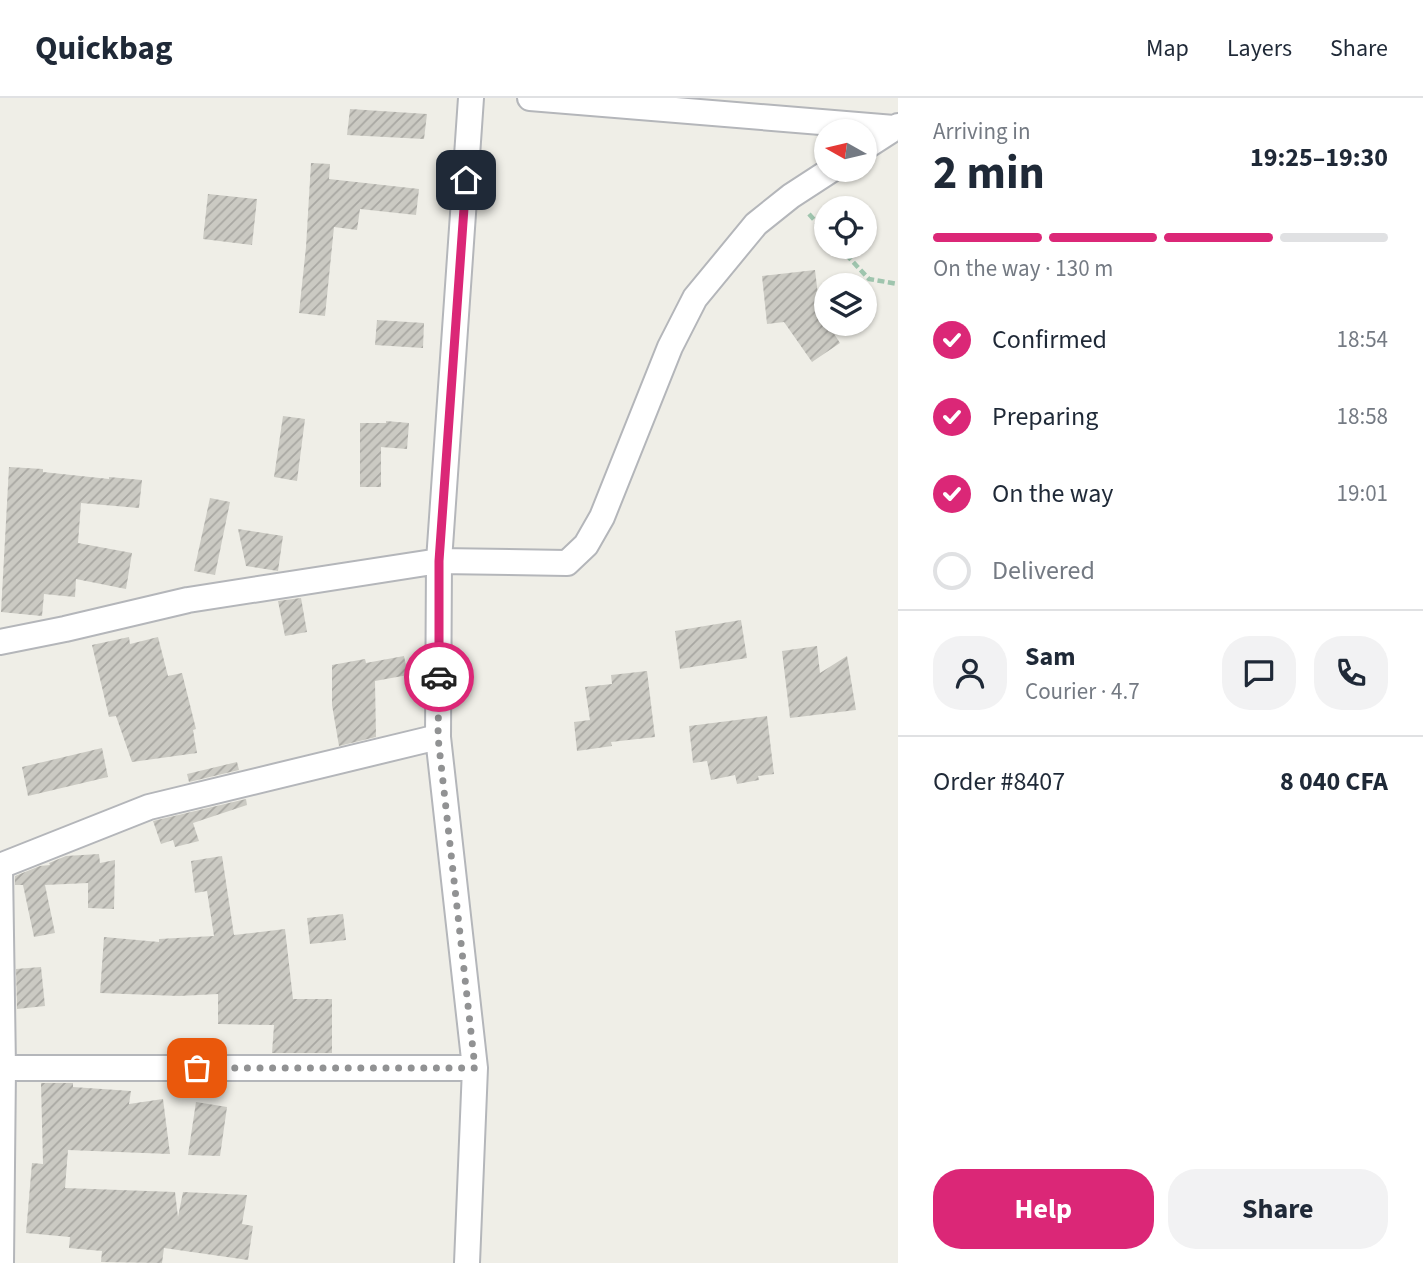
<!DOCTYPE html>
<meta charset="utf-8">
<style>
:root{--surface:#fff;--page:#f2f2f3;--text:#1f2937;--muted:#747a83;--line:#e0e1e3;--accent:#db2777}
body{margin:0;font-family:"Source Sans 3",sans-serif;background:var(--page);color:var(--text);height:100vh;display:flex;flex-direction:column;font-size:26px;white-space:nowrap}
*{box-sizing:border-box;margin:0}
p{font-size:23px;color:var(--muted)}
.icon{flex:none;width:38px;height:38px;fill:none;stroke:currentColor;stroke-width:2;stroke-linecap:round;stroke-linejoin:round}
.map{position:relative;flex:1;overflow:hidden}
.drawer{display:flex;flex-direction:column;background:var(--surface);width:525px}
.drawer>*{flex:none}
.needle{width:46px;rotate:278deg}
.tools{position:absolute;left:814px;top:21px;display:grid;gap:14px}
.tools a{display:grid;place-items:center;width:63px;height:63px;border-radius:50%;background:var(--surface);box-shadow:0 2px 5px #0004;font-size:35px}
.pin{position:absolute;display:grid;place-items:center;width:60px;height:60px;color:#fff;margin:-30px;border-radius:14px;box-shadow:0 4px 10px #0006}
.courier{position:absolute;display:grid;place-items:center;width:70px;height:70px;margin:-35px;border:5px solid #db2777;border-radius:50%;background:#fff;color:#222;box-shadow:0 2px 9px #0007}
.headline em{font-style:normal;font-weight:700}
.headline div{display:flex;flex-direction:column-reverse}
.headline{display:flex;align-items:center;justify-content:space-between;height:119px;padding:0 35px}
h1{font-size:46px;font-weight:700;line-height:52px}
.bar{display:grid;grid-template-columns:repeat(4,1fr);gap:10px 7px;align-content:center;height:84px;padding:0 35px}
.bar i{height:9px;border-radius:5px;background:var(--line)}
.bar .selected{background:var(--accent)}
.bar p{grid-column:span 4}
.line{display:flex;align-items:center;gap:18px;padding:0 35px;border-top:2px solid var(--line)}
.line div{flex:1}
.round{display:grid;place-items:center;flex:none;width:74px;height:74px;border-radius:28px;background:var(--page)}
ol{padding:0 35px;list-style:none}
li{display:flex;align-items:center;gap:21px;height:77px}
li p{margin-inline-start:auto}
li .icon{padding:7px;border-radius:50%;background:var(--accent);color:#fff;stroke-width:4}
li:last-child{color:var(--muted)}
li i{width:38px;height:38px;border:4px solid var(--line);border-radius:50%}
.action{display:flex;gap:14px;margin-top:auto;padding:14px 35px}
.action a{flex:1;height:80px;border-radius:28px;background:var(--accent);color:#fff;font-size:28px;font-weight:700;line-height:80px;text-align:center}
.action a+a{background:var(--page);color:var(--text)}
header{display:flex;align-items:center;gap:42px;box-sizing:border-box;height:98px;padding:0 35px;background:var(--surface);border-bottom:2px solid var(--line)}
header strong{font-size:33px}
nav{display:flex;gap:38px;margin-inline-start:auto;font-size:24px}
main{display:flex;flex:1;min-height:0}
.map>svg:first-child{display:block}
.building{fill:url(#building-hatch)}
.lines{fill:none;stroke-linecap:round;stroke-linejoin:round}
.minor-casing{stroke:#b4b6ba;stroke-width:28}
.path{stroke:#9fc5ae;stroke-width:4.5;stroke-dasharray:7 3.5;stroke-linecap:butt}
.minor{stroke:#fff;stroke-width:24}
.done{stroke:#919293;stroke-width:7;stroke-dasharray:0 12.6}
.route{stroke:#db2777;stroke-width:9}
</style>
<header>
<strong>Quickbag</strong>
<nav><a>Map</a><a>Layers</a><a>Share</a></nav>
</header>
<main>
<div class="map">
<svg width="898" height="1165" viewBox="0 0 898 1165">
<defs>
<pattern id="building-hatch" width="6" height="6" patternUnits="userSpaceOnUse" patternTransform="scale(1.75)"><rect width="6" height="6" fill="#cbcac3"/><path d="M-1 1l2-2M0 6l6-6M5 7l2-2" fill="none" stroke="#a8a7a2"/></pattern>
</defs>
<rect width="100%" height="100%" fill="#efeee7"/>
<path class="building" d="M 350,11 L 427,16 L 424,41 L 347,37 Z
M 311,65 L 330,66 L 329,81 L 419,91 L 416,117 L 360,111 L 357,132 L 334,129 L 325,218 L 299,215 L 306,149 Z
M 208,96 L 257,101 L 252,147 L 203,141 Z
M 815,172 L 820,214 L 840,245 L 812,264 L 784,224 L 767,226 L 762,178 Z
M 377,222 L 424,225 L 423,250 L 375,247 Z
M 283,318 L 305,321 L 297,383 L 274,379 Z
M 386,323 L 409,325 L 407,351 L 381,349 L 381,389 L 360,389 L 360,325 L 386,325 Z
M 9,369 L 43,371 L 43,374 L 109,381 L 109,379 L 142,382 L 139,410 L 81,405 L 78,445 L 132,455 L 126,491 L 76,481 L 75,499 L 44,496 L 42,518 L 1,514 Z
M 210,400 L 230,404 L 215,477 L 194,473 Z
M 238,431 L 283,438 L 278,473 L 246,468 Z
M 301,500 L 307,534 L 285,538 L 278,503 Z
M 741,522 L 747,560 L 680,571 L 675,533 Z
M 129,539 L 130,546 L 158,539 L 168,578 L 182,575 L 196,631 L 193,632 L 197,655 L 132,664 L 116,618 L 109,619 L 92,547 Z
M 817,548 L 820,575 L 847,558 L 856,612 L 790,620 L 782,553 Z
M 404,558 L 408,577 L 375,583 L 376,639 L 339,648 L 332,607 L 332,567 L 365,561 L 366,565 Z
M 647,573 L 655,639 L 611,644 L 612,648 L 577,653 L 574,624 L 590,622 L 585,589 L 612,586 L 611,577 Z
M 767,618 L 774,676 L 758,678 L 759,682 L 737,686 L 735,677 L 711,682 L 707,663 L 693,665 L 689,628 Z
M 102,650 L 108,679 L 28,698 L 22,669 Z
M 237,664 L 239,672 L 189,684 L 187,676 Z
M 246,701 L 247,707 L 193,725 L 199,743 L 175,749 L 173,742 L 161,746 L 153,723 Z
M 99,756 L 100,765 L 115,762 L 114,811 L 88,810 L 88,785 L 45,787 L 55,835 L 34,839 L 23,787 L 15,787 L 15,778 L 40,768 L 50,767 L 49,765 L 66,758 Z
M 222,758 L 234,837 L 285,831 L 293,901 L 332,901 L 332,955 L 272,955 L 274,927 L 218,926 L 218,896 L 179,898 L 100,895 L 104,839 L 159,844 L 159,841 L 214,838 L 207,793 L 195,795 L 191,763 Z
M 343,816 L 346,842 L 310,846 L 307,820 Z
M 41,869 L 45,908 L 17,911 L 16,871 Z
M 41,985 L 73,985 L 73,989 L 131,993 L 129,1006 L 163,1001 L 170,1056 L 68,1052 L 65,1090 L 175,1094 L 178,1119 L 183,1094 L 247,1097 L 242,1126 L 253,1128 L 248,1162 L 164,1150 L 162,1165 L 101,1164 L 102,1153 L 69,1150 L 70,1139 L 26,1135 L 32,1065 L 43,1066 Z
M 196,1004 L 227,1009 L 220,1058 L 188,1057 Z"/>
<g class="lines">
<defs>
<path id="minor" d="M 471,0 L 439,463 L 438,639 L 475,970
M 530,0 L 894,30
M 864,50 L 898,28
M 0,544 L 65,531 L 188,502 L 439,463 L 567,465 L 586,447 L 602,419 L 670,249 L 695,200 L 756,126 L 791,98 L 831,72
M 0,768 L 149,709 L 438,639
M 0,770 L 3,970 L 1,1165
M 0,970 L 475,970 L 467,1165"/>
</defs>
<use href="#minor" class="minor-casing"/>
<path class="path" d="M 809,116 L 826,135
M 839,149 L 869,181 L 898,186"/>
<use href="#minor" class="minor"/>
</g>
<g class="lines">
<path class="done" d="M 197,970 L 475,970 L 438,639 L 439,579"/>
<path class="route" d="M 439,579 L 439,463 L 466,82"/>
</g>
</svg>
<div class="tools">
<a><svg class="needle" viewBox="-14 -14 28 28"><path d="M0-13l5 13h-10z" fill="#e53935"/><path d="M0 13l5-13h-10z" fill="#747a83"/></svg></a>
<a><svg class="icon" aria-label="locate" viewBox="0 0 24 24"><circle cx="12" cy="12" r="6"/><path d="M12 2v4M12 18v4M2 12h4M18 12h4"/></svg></a>
<a><svg class="icon" aria-label="layers" viewBox="0 0 24 24"><path d="M12 4l9 5-9 5-9-5zM3 14l9 5 9-5"/></svg></a>
</div>
<div class="pin" style="left:197px;top:970px;background:#ea580c"><svg class="icon" aria-label="bag" viewBox="0 0 24 24"><path d="M5 8h14l-1 12H6zM9 8a3 3 0 0 1 6 0"/></svg></div>
<div class="pin" style="left:466px;top:82px;background:#1f2937"><svg class="icon" aria-label="home" viewBox="0 0 24 24"><path d="M3 11l9-7 9 7M6 9v11h12V9"/></svg></div>
<div class="courier" style="left:439px;top:579px"><svg class="icon" aria-label="car" viewBox="0 0 24 24"><path d="M5 17H2v-5l4-1 3-4h7l3 4 3 1v5h-3M9 17h6M6 11h13"/><circle cx="7" cy="17" r="2"/><circle cx="17" cy="17" r="2"/></svg></div>
</div>
<section class="drawer">
<div class="headline"><div><h1>2 min</h1><p>Arriving in</p></div><em>19:25–19:30</em></div>
<div class="bar"><i class="selected"></i><i class="selected"></i><i class="selected"></i><i></i><p>On the way · 130 m</p></div>
<ol>
<li><svg class="icon" aria-label="check" viewBox="0 0 24 24"><path d="M5 12l5 5 9-10"/></svg>Confirmed<p>18:54</p></li>
<li><svg class="icon" aria-label="check" viewBox="0 0 24 24"><path d="M5 12l5 5 9-10"/></svg>Preparing<p>18:58</p></li>
<li><svg class="icon" aria-label="check" viewBox="0 0 24 24"><path d="M5 12l5 5 9-10"/></svg>On the way<p>19:01</p></li>
<li><i></i>Delivered</li>
</ol>
<div class="line" style="height:126px"><a class="round"><svg class="icon" aria-label="person" viewBox="0 0 24 24"><circle cx="12" cy="8" r="4"/><path d="M4 21q1-7 8-7t8 7"/></svg></a><div><b>Sam</b><p>Courier · 4.7</p></div><a class="round"><svg class="icon" aria-label="chat" viewBox="0 0 24 24"><path d="M4 5h16v11H9l-5 4z"/></svg></a><a class="round"><svg class="icon" aria-label="phone" viewBox="0 0 24 24"><path d="M5 4h4l2 5-3 2q2 4 5 5l2-3 5 2v4C11 20 4 13 5 4z"/></svg></a></div>
<div class="line" style="height:91px"><div>Order #8407</div><b>8 040 CFA</b></div>
<div class="action"><a>Help</a><a>Share</a></div>
</section>
</main>
